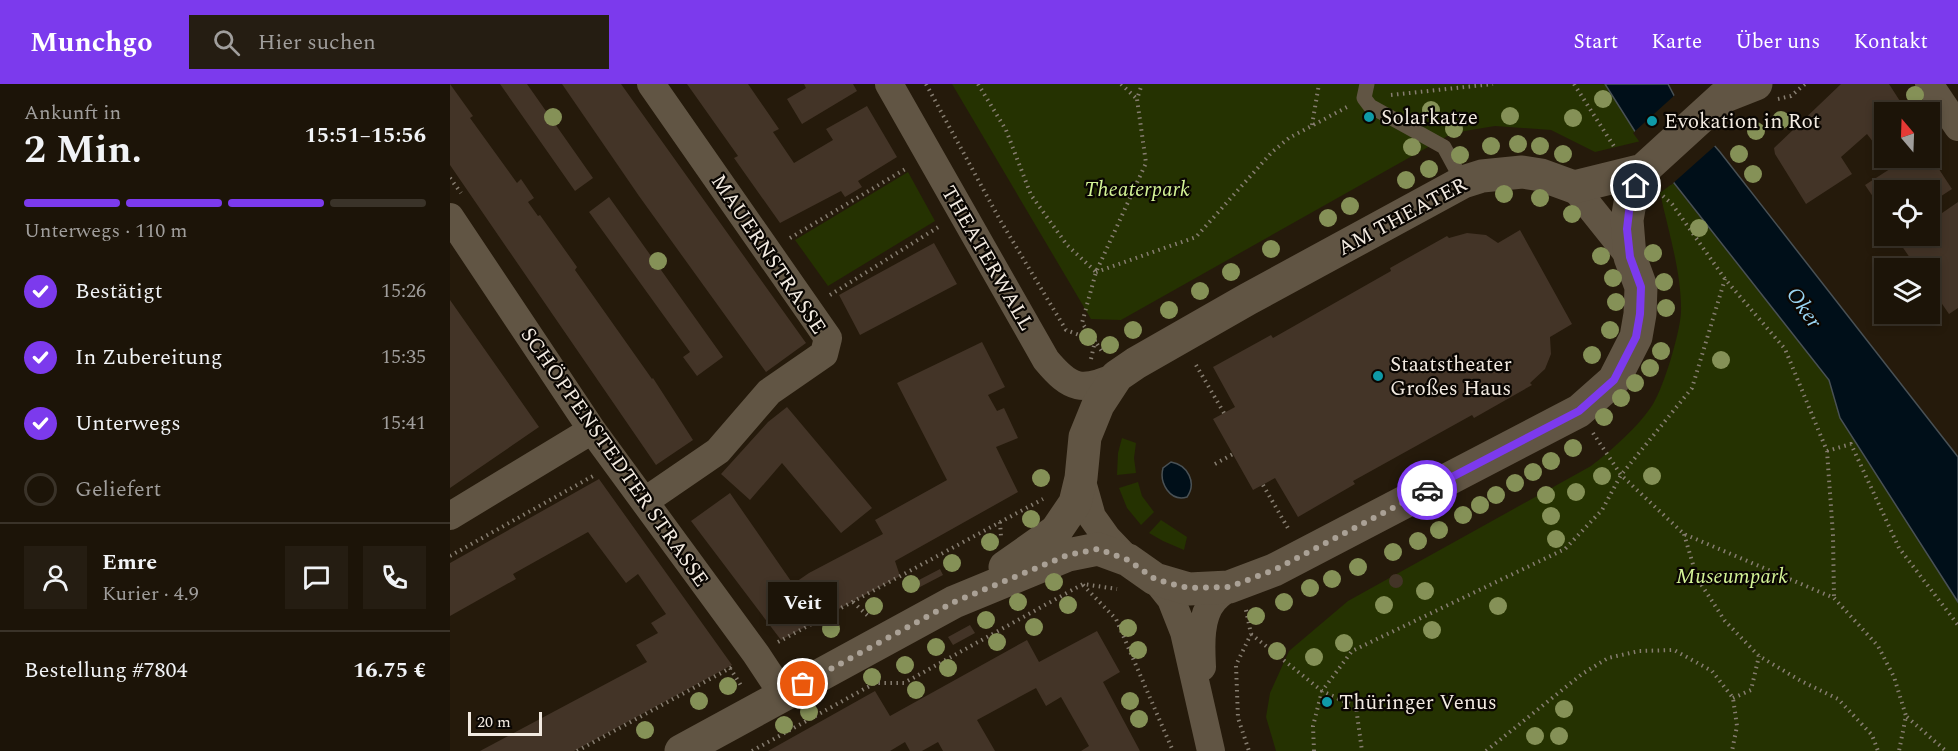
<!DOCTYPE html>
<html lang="de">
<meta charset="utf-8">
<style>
:root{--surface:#1c1408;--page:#251d12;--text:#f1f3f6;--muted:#a09e9c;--line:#3a3329;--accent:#7c3aed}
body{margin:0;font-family:Spectral,serif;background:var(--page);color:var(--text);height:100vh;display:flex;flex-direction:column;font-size:22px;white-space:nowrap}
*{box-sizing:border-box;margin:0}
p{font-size:20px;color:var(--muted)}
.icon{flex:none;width:33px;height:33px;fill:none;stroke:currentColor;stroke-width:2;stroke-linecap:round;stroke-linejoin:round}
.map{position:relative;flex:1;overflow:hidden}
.side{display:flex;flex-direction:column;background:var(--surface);width:450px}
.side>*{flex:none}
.needle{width:39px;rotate:341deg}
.fabs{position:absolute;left:1424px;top:18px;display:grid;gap:12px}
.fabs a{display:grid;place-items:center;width:66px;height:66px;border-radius:0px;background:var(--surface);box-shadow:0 3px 9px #0003,0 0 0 2px var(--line);font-size:30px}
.scale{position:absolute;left:18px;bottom:15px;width:74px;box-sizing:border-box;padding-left:6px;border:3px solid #f2eae1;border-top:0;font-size:16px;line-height:21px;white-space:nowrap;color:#f2eae1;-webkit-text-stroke:4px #0a0602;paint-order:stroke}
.pin{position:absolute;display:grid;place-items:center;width:51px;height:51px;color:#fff;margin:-26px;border:3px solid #fff;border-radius:50%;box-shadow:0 2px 6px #0007}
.courier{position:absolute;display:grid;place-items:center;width:60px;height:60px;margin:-30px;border:4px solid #7c3aed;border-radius:50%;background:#fff;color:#222;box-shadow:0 2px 8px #0007}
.bubble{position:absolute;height:42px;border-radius:0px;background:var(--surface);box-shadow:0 3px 9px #0003,0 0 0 2px var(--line);font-size:20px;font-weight:700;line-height:42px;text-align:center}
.summary em{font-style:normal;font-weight:700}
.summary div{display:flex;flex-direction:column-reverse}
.summary{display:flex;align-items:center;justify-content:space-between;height:102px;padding:0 24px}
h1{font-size:39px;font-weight:700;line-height:45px}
.bar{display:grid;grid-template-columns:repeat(4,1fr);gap:9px 6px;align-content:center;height:72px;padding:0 24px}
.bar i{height:8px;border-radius:4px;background:var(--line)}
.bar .on{background:var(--accent)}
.bar p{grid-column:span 4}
.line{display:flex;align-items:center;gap:15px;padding:0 24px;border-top:2px solid var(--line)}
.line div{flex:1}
.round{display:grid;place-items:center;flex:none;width:63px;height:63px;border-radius:0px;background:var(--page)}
ol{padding:0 24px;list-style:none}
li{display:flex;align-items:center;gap:18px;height:66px}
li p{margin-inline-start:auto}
li .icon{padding:6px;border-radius:50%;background:var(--accent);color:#fff;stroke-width:4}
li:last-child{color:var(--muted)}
li i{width:33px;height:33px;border:3px solid var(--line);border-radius:50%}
header{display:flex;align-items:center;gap:36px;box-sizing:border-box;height:84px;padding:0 30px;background:var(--accent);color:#fff}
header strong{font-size:28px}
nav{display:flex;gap:33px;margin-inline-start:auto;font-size:21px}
.search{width:420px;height:54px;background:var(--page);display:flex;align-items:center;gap:15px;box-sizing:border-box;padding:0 21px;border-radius:0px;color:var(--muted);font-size:22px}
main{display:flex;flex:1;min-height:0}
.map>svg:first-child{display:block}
.green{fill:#253201}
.water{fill:#000f19;stroke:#495155;stroke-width:1.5}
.pier{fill:#251a0b}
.building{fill:#433427}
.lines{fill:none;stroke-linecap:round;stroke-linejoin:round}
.path{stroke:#867d70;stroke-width:4;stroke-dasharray:1.5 4.5;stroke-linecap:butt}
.lane{stroke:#615544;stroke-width:15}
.street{stroke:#615544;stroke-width:28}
.secondary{stroke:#615544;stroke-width:33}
.tree{fill:#859157}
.done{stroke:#aaa196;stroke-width:6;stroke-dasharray:0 10.8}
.route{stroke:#7c3aed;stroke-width:8}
.culture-dot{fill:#0f9aa8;stroke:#0a0602;stroke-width:2}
.labels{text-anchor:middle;stroke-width:4.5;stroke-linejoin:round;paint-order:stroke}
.poi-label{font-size:21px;fill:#f2eae1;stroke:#0a0602;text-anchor:start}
.park-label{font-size:21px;font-style:italic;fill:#d3f396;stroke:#0a0602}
.street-label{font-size:21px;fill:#f2eae1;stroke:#0a0602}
.water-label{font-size:22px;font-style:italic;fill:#99d4f2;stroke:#0a0602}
</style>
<header>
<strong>Munchgo</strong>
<div class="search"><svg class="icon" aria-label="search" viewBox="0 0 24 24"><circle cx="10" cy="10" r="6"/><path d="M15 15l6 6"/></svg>Hier suchen</div>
<nav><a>Start</a><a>Karte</a><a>Über uns</a><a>Kontakt</a></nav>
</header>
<main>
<section class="side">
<div class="summary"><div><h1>2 Min.</h1><p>Ankunft in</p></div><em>15:51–15:56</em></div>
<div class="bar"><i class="on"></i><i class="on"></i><i class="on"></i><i></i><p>Unterwegs · 110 m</p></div>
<ol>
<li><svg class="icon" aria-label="check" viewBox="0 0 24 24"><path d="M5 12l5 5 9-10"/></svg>Bestätigt<p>15:26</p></li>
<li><svg class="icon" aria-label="check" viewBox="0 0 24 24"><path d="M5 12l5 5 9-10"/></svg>In Zubereitung<p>15:35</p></li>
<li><svg class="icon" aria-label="check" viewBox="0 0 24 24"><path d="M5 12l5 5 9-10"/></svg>Unterwegs<p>15:41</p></li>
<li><i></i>Geliefert</li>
</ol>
<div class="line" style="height:108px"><a class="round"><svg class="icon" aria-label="person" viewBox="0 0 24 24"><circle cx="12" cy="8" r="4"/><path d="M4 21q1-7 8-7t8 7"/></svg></a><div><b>Emre</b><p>Kurier · 4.9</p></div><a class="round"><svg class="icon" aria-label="chat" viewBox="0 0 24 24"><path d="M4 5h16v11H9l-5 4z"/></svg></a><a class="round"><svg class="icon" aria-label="phone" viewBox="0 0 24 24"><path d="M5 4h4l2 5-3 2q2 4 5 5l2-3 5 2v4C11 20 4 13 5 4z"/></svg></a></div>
<div class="line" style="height:78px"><div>Bestellung #7804</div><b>16.75 €</b></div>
</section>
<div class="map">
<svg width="1508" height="667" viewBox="0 0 1508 667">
<rect width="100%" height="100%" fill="#251a0b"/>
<path class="green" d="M 502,0 L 1156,0 L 1191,57 L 1145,68 L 1101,46 L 1045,42 L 1003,49 L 671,236 L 641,235 Z
M 458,88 L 485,137 L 378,202 L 345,156 Z
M 1223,99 L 1379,296 L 1390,334 L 1508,518 L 1508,667 L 826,667 L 816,633 L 820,609 L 839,567 L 898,517 L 1141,382 C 1161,367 1190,341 1203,320 C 1214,302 1230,249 1231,228 C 1232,190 1218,146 1210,109 Z
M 672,354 L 686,359 L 684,374 L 686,389 L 667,391 L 668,369 Z
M 688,398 L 692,412 L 704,428 L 691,441 L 677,424 L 669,404 Z
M 711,436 L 737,453 L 734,466 L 713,457 L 699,449 Z"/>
<path class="water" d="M 1155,0 L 1218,0 L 1229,21 L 1270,68 L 1508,373 L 1508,518 L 1390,334 L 1379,296 L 1191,57 Z
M 721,378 C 738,381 747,399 737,413 C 720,418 709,399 713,384 Z"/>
<path class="pier" d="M 1226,10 L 1231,19 L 1267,60 L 1221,101 L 1183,49 Z"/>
<path class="building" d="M 0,0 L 23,32 L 20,34 L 67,99 L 71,95 L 84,114 L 78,118 L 88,132 L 90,131 L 127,183 L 125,186 L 202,295 L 203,294 L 243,356 L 206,381 L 0,81 Z
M 50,0 L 77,0 L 143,94 L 125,107 Z
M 112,0 L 171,0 L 356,259 L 316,288 L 189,112 Z
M 237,0 L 298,0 L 329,45 L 323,48 L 344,79 L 383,56 L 376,45 L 417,22 L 447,73 L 408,97 L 412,103 L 395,113 L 391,107 L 330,139 L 284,74 L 288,72 Z
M 354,0 L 403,0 L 407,7 L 352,40 L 337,15 L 356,4 Z
M 1391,0 L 1439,0 L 1457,28 L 1434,28 L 1434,63 L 1430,67 L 1417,50 L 1391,73 L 1402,90 L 1356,120 L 1325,70 L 1324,64 Z
M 1479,70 L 1502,105 L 1479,120 L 1479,106 L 1434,106 L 1434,129 L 1415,101 L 1457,74 L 1479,74 Z
M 159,113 L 273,273 L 247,292 L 233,273 L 240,268 L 139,128 Z
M 1508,118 L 1508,224 L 1499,230 L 1479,201 L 1479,184 L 1467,184 L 1449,158 L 1459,152 L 1479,152 L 1479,138 Z
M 1070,146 L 1122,240 L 1100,253 L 1101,270 L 1095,285 L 1080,299 L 1082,301 L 1024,334 L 1022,331 L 903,397 L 905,400 L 848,433 L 825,394 L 803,406 L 763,335 L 785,323 L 763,283 L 821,251 L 823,254 L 941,187 L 940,184 L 997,152 L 999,154 L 1017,149 L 1036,151 L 1048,159 Z
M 484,159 L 507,200 L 410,251 L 389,211 Z
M 0,216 L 89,343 L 0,404 Z
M 532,258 L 555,303 L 538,311 L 547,327 L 554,324 L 568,354 L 546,363 L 568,408 L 445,477 L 450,492 L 331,556 L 241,437 L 280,409 L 343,500 L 359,489 L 433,450 L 425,436 L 497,396 L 447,299 Z
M 337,323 L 422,424 L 391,449 L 332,379 L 300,416 L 271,390 L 318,338 Z
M 149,395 L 282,581 L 124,667 L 30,667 L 197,578 L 186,561 L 208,549 L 201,539 L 216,530 L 188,490 L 176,499 L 138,448 L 63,490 L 66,495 L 0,532 L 0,479 Z
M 490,485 L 493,491 L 470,503 L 467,497 Z
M939 497a7 7 0 1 1 14 0a7 7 0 1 1-14 0Z
M 520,541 L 525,549 L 503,561 L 498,553 Z
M 647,547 L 670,588 L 653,598 L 690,667 L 631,667 L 639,662 L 611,613 L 596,622 L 586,604 L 527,636 L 545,667 L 493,667 L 488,658 L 472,667 L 460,667 L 455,658 L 440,667 L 318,667 L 425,607 L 440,632 L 577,556 L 589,578 Z"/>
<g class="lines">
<path class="path" d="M 476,0 L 550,136 L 616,246 L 645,257 L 653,269
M 528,0 L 556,46 L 581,111 L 617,161 L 646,188
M 671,0 L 687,15
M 1124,0 L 1165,64
M 941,11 L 1043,0
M 1328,15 L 1341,12 L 1355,0
M 862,41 L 869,0
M 0,94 L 11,109
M 1213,112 L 1222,120 L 1275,195 L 1335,265 L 1377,367 L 1383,451 L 1384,514
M 340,154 L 457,84
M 646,188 L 746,153 L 822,68 L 839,54 L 897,23
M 380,211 L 490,142
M 641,275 L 645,257 L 632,239 L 646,188 L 696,79 L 687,15 L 692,0
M 746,281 L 774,329
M 1143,349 L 1171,391 L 1234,450 L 1384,514 L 1428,562 L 1444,593 L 1456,632 L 1449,667
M 1377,367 L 1401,360 L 1449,464 L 1508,541
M 765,380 L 783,370
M 813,401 L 839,446
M 550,438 L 551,453
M 1234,450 L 1247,494 L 1275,537 L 1309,572 L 1351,597 L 1388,615 L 1422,651 L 1428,667
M 0,472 L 143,392
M 633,501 L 666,535 L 723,667
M 403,518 L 418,532
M 796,526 L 801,550 L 786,581 L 788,634 L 799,667
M 801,550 L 872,607 L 906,623 L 912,667
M 328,558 L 593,415
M 280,584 L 292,603
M 1283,614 L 1301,606 L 1309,572
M 1457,633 L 1496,667
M 127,667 L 284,582
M 302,667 L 425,599 L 454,599 L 633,500 L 667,505
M 864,667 L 863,642 L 872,607 L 902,567 L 1115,465 L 1152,426 L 1171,391 L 1242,304 L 1275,195
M 1036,667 L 1132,590 L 1158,574 L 1189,567 L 1224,566 L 1262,587 L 1283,614 L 1287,642 L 1282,667"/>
<path class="lane" d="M 917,0 L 914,14 L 920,22 L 994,63 L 1013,98"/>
<path class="street" d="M 439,0 L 596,276 C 621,306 632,308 667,292
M 1479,0 L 1508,43
M 1124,103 L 1180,173
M 0,133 L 142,346 L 306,570 L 333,611
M 631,394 L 642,433 L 657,454 L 678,476
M 195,417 L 268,367 L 319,308 L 374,270 L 378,254 L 201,0
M 0,432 L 142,346
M 705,495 L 721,515 L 734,548 L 761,667
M 752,583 C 751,563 749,533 764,516 C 768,511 774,507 779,503"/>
<path class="secondary" d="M 555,483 L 606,447 L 625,419 L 631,394 L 635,353 L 648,321 L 667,292 L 686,279 L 798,215 L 1013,98 L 1032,92 L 1072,88 L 1091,91 L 1124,103 L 1193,86 L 1273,13 L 1306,0
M 231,667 L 504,518 L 618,471 L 648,465 L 678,476 L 705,495 L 739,505 L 779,503 L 824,486 L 1129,327 L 1164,296 L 1186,253 L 1190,230 L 1191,203 L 1180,173 L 1177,136 L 1180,119 L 1193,86"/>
</g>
<g class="tree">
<circle cx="1465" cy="11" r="9"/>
<circle cx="1153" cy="15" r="9"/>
<circle cx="981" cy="26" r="9"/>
<circle cx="1060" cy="32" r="9"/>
<circle cx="103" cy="33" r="9"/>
<circle cx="1123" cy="34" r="9"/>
<circle cx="1331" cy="36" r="9"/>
<circle cx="1004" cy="45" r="9"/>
<circle cx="1306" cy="47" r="9"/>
<circle cx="1068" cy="60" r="9"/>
<circle cx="1041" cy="62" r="9"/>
<circle cx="1090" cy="62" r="9"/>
<circle cx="962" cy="63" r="9"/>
<circle cx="1113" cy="70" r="9"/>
<circle cx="1289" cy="70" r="9"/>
<circle cx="1010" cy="71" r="9"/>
<circle cx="979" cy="85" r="9"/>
<circle cx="1303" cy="90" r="9"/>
<circle cx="956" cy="96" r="9"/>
<circle cx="1054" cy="110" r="9"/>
<circle cx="1090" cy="114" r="9"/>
<circle cx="900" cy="122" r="9"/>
<circle cx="1122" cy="130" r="9"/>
<circle cx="878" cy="134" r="9"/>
<circle cx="1249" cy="144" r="9"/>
<circle cx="821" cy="165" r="9"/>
<circle cx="1203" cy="169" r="9"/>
<circle cx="1151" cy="172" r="9"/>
<circle cx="208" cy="177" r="9"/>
<circle cx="781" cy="188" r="9"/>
<circle cx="1163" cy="194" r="9"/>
<circle cx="1214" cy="198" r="9"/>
<circle cx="750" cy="207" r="9"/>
<circle cx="1166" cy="218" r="9"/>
<circle cx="1216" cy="224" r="9"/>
<circle cx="719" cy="226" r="9"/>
<circle cx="683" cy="246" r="9"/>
<circle cx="1160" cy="246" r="9"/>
<circle cx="638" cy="253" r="9"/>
<circle cx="660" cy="261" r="9"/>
<circle cx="1211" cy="267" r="9"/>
<circle cx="1142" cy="271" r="9"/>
<circle cx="1271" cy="276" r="9"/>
<circle cx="1200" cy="284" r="9"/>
<circle cx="1185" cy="299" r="9"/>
<circle cx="1171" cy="314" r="9"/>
<circle cx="1154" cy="333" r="9"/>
<circle cx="1123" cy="364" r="9"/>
<circle cx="1101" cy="377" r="9"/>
<circle cx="1083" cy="388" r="9"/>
<circle cx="1152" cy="392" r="9"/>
<circle cx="1202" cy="392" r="9"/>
<circle cx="591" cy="394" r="9"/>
<circle cx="1065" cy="399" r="9"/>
<circle cx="1126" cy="408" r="9"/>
<circle cx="1046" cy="411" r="9"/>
<circle cx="1096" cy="411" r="9"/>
<circle cx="1030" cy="421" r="9"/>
<circle cx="1013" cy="431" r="9"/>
<circle cx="1101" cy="432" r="9"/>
<circle cx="581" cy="435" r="9"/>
<circle cx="989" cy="446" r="9"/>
<circle cx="1106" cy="455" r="9"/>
<circle cx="968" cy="457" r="9"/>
<circle cx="540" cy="458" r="9"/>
<circle cx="943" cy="468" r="9"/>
<circle cx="502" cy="479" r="9"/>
<circle cx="908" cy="483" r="9"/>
<circle cx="882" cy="495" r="9"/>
<circle cx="604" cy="498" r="9"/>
<circle cx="461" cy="500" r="9"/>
<circle cx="860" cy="504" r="9"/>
<circle cx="975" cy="507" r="9"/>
<circle cx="568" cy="518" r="9"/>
<circle cx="834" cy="518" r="9"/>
<circle cx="618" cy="521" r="9"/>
<circle cx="934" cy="521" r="9"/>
<circle cx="424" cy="522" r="9"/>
<circle cx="1048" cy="522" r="9"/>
<circle cx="806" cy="532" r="9"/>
<circle cx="536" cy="536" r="9"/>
<circle cx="584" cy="543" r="9"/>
<circle cx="678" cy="544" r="9"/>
<circle cx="381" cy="545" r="9"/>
<circle cx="982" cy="546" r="9"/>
<circle cx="547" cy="558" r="9"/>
<circle cx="894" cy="559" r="9"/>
<circle cx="486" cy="563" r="9"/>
<circle cx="688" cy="566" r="9"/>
<circle cx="827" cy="567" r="9"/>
<circle cx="864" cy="573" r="9"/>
<circle cx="455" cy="581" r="9"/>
<circle cx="498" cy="584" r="9"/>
<circle cx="422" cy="593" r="9"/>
<circle cx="278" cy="602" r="9"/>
<circle cx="466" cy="606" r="9"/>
<circle cx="249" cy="617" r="9"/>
<circle cx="680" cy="617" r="9"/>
<circle cx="1114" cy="625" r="9"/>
<circle cx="359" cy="628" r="9"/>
<circle cx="689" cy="635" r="9"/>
<circle cx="334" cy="641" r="9"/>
<circle cx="195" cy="646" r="9"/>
<circle cx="1085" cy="652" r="9"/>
<circle cx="1109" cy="652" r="9"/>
</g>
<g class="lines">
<path class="done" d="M 353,600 L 504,518 L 618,471 L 648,465 L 678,476 L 705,495 L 722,500 L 739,504 L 779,503 L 824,486 L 977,406"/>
<path class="route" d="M 977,406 L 1129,327 L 1164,296 L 1186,253 L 1190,230 L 1191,203 L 1180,173 L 1177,145 L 1180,119 L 1186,102"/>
</g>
<g class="culture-dot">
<circle cx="919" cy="33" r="6"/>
<circle cx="1202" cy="37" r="6"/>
<circle cx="928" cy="292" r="6"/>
<circle cx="877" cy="618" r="6"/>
</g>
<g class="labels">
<g class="poi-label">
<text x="931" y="40">Solarkatze</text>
<text x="1214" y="44">Evokation in Rot</text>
<text x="940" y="287">Staatstheater<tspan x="940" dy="24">Großes Haus</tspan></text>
<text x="889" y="625">Thüringer Venus</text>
</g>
<g class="park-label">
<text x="687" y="112">Theaterpark</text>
<text x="1282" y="499">Museumpark</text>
</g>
<g class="street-label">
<text transform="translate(952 132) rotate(-28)" y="7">AM THEATER</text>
<text transform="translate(319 170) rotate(56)" y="7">MAUERNSTRASSE</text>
<text transform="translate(538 174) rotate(60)" y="7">THEATERWALL</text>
<text transform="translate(165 373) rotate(55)" y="7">SCHÖPPENSTEDTER STRASSE</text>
</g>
<g class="water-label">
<text transform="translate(1355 223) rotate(55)" y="8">Oker</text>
</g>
</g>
</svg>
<div class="fabs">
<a><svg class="needle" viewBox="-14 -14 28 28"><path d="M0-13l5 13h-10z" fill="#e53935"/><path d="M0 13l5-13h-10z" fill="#a09e9c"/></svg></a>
<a><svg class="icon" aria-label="locate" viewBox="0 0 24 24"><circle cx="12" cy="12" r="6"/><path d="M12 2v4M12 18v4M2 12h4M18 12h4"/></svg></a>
<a><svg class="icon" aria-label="layers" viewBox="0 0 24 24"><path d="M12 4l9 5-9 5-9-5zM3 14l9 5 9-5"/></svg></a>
</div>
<div class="scale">20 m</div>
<div class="pin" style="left:353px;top:600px;background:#ea580c"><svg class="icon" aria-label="bag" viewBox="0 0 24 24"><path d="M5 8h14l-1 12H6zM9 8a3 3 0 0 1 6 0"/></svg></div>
<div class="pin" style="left:1186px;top:102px;background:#1f2937"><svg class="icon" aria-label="home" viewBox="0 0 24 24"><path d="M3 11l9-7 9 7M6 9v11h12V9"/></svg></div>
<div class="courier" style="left:977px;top:406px"><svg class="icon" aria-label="car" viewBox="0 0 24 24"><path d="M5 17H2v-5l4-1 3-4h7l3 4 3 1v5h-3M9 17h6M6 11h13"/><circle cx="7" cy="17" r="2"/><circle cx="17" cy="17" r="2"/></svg></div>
<div class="bubble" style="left:318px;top:498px;width:69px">Veit</div>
</div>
</main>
